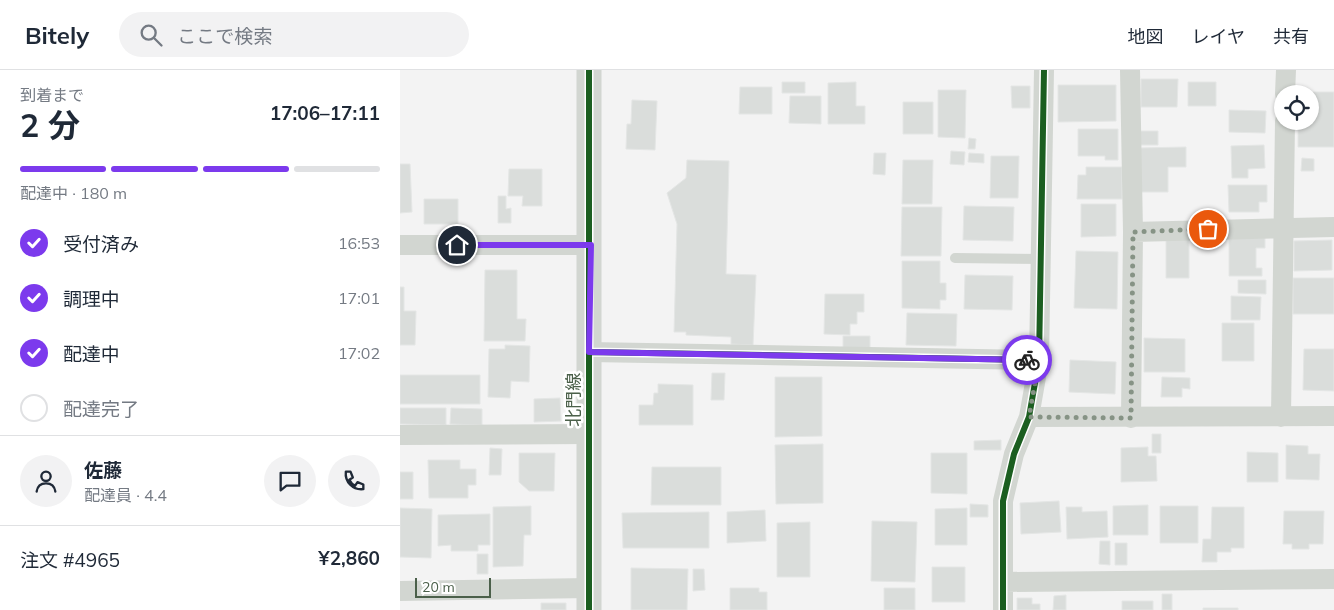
<!DOCTYPE html>
<html lang="ja">
<meta charset="utf-8">
<style>
:root{--surface:#fff;--page:#f2f2f3;--text:#1f2937;--muted:#747a83;--line:#e0e1e3;--accent:#7c3aed}
body{margin:0;font-family:Mulish,"Noto Sans JP",sans-serif;background:var(--page);color:var(--text);height:100vh;display:flex;flex-direction:column;font-size:19px;white-space:nowrap}
*{box-sizing:border-box;margin:0}
p{font-size:16px;color:var(--muted)}
.icon{flex:none;width:28px;height:28px;fill:none;stroke:currentColor;stroke-width:2;stroke-linecap:round;stroke-linejoin:round}
.map{position:relative;flex:1;overflow:hidden}
.details{display:flex;flex-direction:column;background:var(--surface);width:400px}
.details>*{flex:none}
.tools{position:absolute;left:874px;top:15px;display:grid;gap:10px}
.tools a{display:grid;place-items:center;width:45px;height:45px;border-radius:50%;background:var(--surface);box-shadow:0 1px 4px #0004;font-size:25px}
.scale{position:absolute;left:15px;bottom:12px;width:76px;box-sizing:border-box;padding-left:5px;border:2px solid #4b604a;border-top:0;font-size:14px;line-height:18px;white-space:nowrap;color:#4b604a;-webkit-text-stroke:4px #fff;paint-order:stroke}
.pin{position:absolute;display:grid;place-items:center;width:42px;height:42px;color:#fff;margin:-21px;border:2px solid #fff;border-radius:50%;box-shadow:0 1px 5px #0007}
.courier{position:absolute;display:grid;place-items:center;width:50px;height:50px;margin:-25px;border:4px solid #7c3aed;border-radius:50%;background:#fff;color:#222;box-shadow:0 1px 6px #0007}
.head em{font-style:normal;font-weight:700}
.head div{display:flex;flex-direction:column-reverse}
.head{display:flex;align-items:center;justify-content:space-between;height:85px;padding:0 20px}
h1{font-size:32px;font-weight:700;line-height:38px}
.bar{display:grid;grid-template-columns:repeat(4,1fr);gap:8px 5px;align-content:center;height:60px;padding:0 20px}
.bar i{height:6px;border-radius:4px;background:var(--line)}
.bar .on{background:var(--accent)}
.bar p{grid-column:span 4}
.line{display:flex;align-items:center;gap:12px;padding:0 20px;border-top:1px solid var(--line)}
.line div{flex:1}
.round{display:grid;place-items:center;flex:none;width:52px;height:52px;border-radius:26px;background:var(--page)}
ol{padding:0 20px;list-style:none}
li{display:flex;align-items:center;gap:15px;height:55px}
li p{margin-inline-start:auto}
li .icon{padding:5px;border-radius:50%;background:var(--accent);color:#fff;stroke-width:4}
li:last-child{color:var(--muted)}
li i{width:28px;height:28px;border:2px solid var(--line);border-radius:50%}
header{display:flex;align-items:center;gap:30px;box-sizing:border-box;height:70px;padding:0 25px;background:var(--surface);border-bottom:1px solid var(--line)}
header strong{font-size:24px}
nav{display:flex;gap:28px;margin-inline-start:auto;font-size:18px}
.search{width:350px;height:45px;background:var(--page);display:flex;align-items:center;gap:12px;box-sizing:border-box;padding:0 18px;border-radius:28px;color:var(--muted);font-size:19px}
main{display:flex;flex:1;min-height:0}
.map>svg:first-child{display:block}
.building{fill:#dadddb;stroke:#e4e6e5}
.lines{fill:none;stroke-linecap:round;stroke-linejoin:round}
.service{stroke:#d2d6d1;stroke-width:10}
.minor{stroke:#d2d6d1;stroke-width:20}
.tertiary{stroke:#d2d6d1;stroke-width:25}
.cycleway-casing{stroke:#fff;stroke-width:9}
.cycleway{stroke:#1b5e20;stroke-width:6}
.done{stroke:#869385;stroke-width:5;stroke-dasharray:0 9}
.route{stroke:#7c3aed;stroke-width:6}
.labels{text-anchor:middle;stroke-width:5;stroke-linejoin:round;paint-order:stroke}
.street-label{font-size:18px;fill:#4b604a;stroke:#fff}
</style>
<header>
<strong>Bitely</strong>
<div class="search"><svg class="icon" aria-label="search" viewBox="0 0 24 24"><circle cx="10" cy="10" r="6"/><path d="M15 15l6 6"/></svg>ここで検索</div>
<nav><a>地図</a><a>レイヤ</a><a>共有</a></nav>
</header>
<main>
<section class="details">
<div class="head"><div><h1>2 分</h1><p>到着まで</p></div><em>17:06–17:11</em></div>
<div class="bar"><i class="on"></i><i class="on"></i><i class="on"></i><i></i><p>配達中 · 180 m</p></div>
<ol>
<li><svg class="icon" aria-label="check" viewBox="0 0 24 24"><path d="M5 12l5 5 9-10"/></svg>受付済み<p>16:53</p></li>
<li><svg class="icon" aria-label="check" viewBox="0 0 24 24"><path d="M5 12l5 5 9-10"/></svg>調理中<p>17:01</p></li>
<li><svg class="icon" aria-label="check" viewBox="0 0 24 24"><path d="M5 12l5 5 9-10"/></svg>配達中<p>17:02</p></li>
<li><i></i>配達完了</li>
</ol>
<div class="line" style="height:90px"><a class="round"><svg class="icon" aria-label="person" viewBox="0 0 24 24"><circle cx="12" cy="8" r="4"/><path d="M4 21q1-7 8-7t8 7"/></svg></a><div><b>佐藤</b><p>配達員 · 4.4</p></div><a class="round"><svg class="icon" aria-label="chat" viewBox="0 0 24 24"><path d="M4 5h16v11H9l-5 4z"/></svg></a><a class="round"><svg class="icon" aria-label="phone" viewBox="0 0 24 24"><path d="M5 4h4l2 5-3 2q2 4 5 5l2-3 5 2v4C11 20 4 13 5 4z"/></svg></a></div>
<div class="line" style="height:65px"><div>注文 #4965</div><b>¥2,860</b></div>
</section>
<div class="map">
<svg width="934" height="540" viewBox="0 0 934 540">
<rect width="100%" height="100%" fill="#f3f3f3"/>
<path class="building" d="M 741,9 L 778,9 L 777,37 L 741,37 Z
M 382,12 L 405,12 L 405,23 L 382,23 Z
M 456,12 L 456,36 L 465,36 L 465,54 L 428,54 L 428,13 Z
M 788,12 L 816,12 L 816,36 L 788,36 Z
M 658,15 L 716,15 L 716,51 L 658,52 Z
M 611,16 L 630,16 L 630,38 L 612,38 Z
M 340,17 L 372,17 L 372,44 L 339,44 Z
M 538,20 L 566,20 L 565,68 L 538,67 Z
M 898,22 L 934,22 L 934,77 L 898,77 L 898,51 L 910,51 L 910,24 L 898,24 Z
M 390,26 L 421,26 L 421,54 L 389,53 Z
M 232,30 L 257,31 L 255,80 L 226,79 L 227,54 L 231,54 Z
M 503,32 L 533,32 L 533,64 L 503,64 Z
M 829,40 L 866,41 L 865,63 L 829,62 Z
M 678,59 L 718,59 L 718,90 L 705,90 L 705,86 L 678,86 Z
M 740,61 L 758,61 L 758,75 L 740,75 Z
M 569,68 L 576,69 L 575,79 L 568,79 Z
M 864,75 L 865,98 L 848,99 L 848,108 L 832,108 L 831,76 Z
M 786,77 L 786,97 L 768,97 L 768,122 L 741,122 L 740,78 Z
M 551,81 L 565,82 L 564,95 L 550,94 Z
M 474,83 L 486,83 L 485,105 L 473,104 Z
M 569,83 L 584,84 L 584,93 L 568,92 Z
M 591,86 L 619,86 L 618,128 L 590,128 Z
M 902,88 L 914,89 L 914,101 L 901,101 Z
M 287,90 L 329,91 L 326,204 L 356,205 L 353,275 L 331,274 L 331,267 L 286,265 L 286,262 L 274,262 L 277,154 L 267,123 L 286,108 Z
M 503,90 L 533,90 L 532,134 L 502,134 Z
M 0,94 L 10,94 L 12,142 L 0,143 Z
M 686,97 L 722,97 L 722,129 L 677,129 L 678,105 L 686,105 Z
M 109,99 L 142,99 L 142,136 L 122,136 L 123,126 L 108,126 Z
M 828,115 L 867,115 L 867,132 L 859,132 L 859,142 L 829,142 Z
M 98,126 L 106,126 L 106,139 L 111,138 L 111,153 L 98,153 Z
M 24,129 L 58,129 L 58,154 L 24,154 Z
M 681,134 L 716,134 L 716,166 L 681,167 Z
M 564,136 L 614,137 L 613,171 L 563,170 Z
M 502,137 L 542,137 L 541,186 L 501,186 Z
M 766,168 L 789,169 L 789,208 L 766,208 Z
M 829,168 L 865,168 L 865,178 L 856,178 L 856,198 L 862,198 L 862,206 L 829,206 Z
M 932,170 L 932,200 L 894,201 L 894,171 Z
M 676,181 L 718,182 L 717,239 L 674,238 Z
M 502,191 L 540,191 L 540,213 L 546,213 L 546,230 L 540,230 L 540,239 L 502,238 Z
M 85,200 L 117,200 L 117,249 L 126,249 L 125,271 L 84,271 Z
M 565,205 L 613,206 L 612,240 L 564,239 Z
M 893,208 L 934,208 L 934,244 L 893,244 Z
M 838,210 L 866,210 L 866,224 L 838,223 Z
M 0,217 L 4,217 L 4,241 L 16,241 L 15,275 L 0,275 Z
M 425,224 L 464,224 L 464,242 L 457,242 L 457,254 L 450,254 L 450,265 L 424,264 Z
M 831,226 L 861,227 L 860,250 L 831,250 Z
M 507,243 L 557,244 L 556,276 L 506,275 Z
M 822,253 L 854,253 L 854,291 L 822,291 Z
M 443,266 L 470,266 L 470,278 L 443,278 Z
M 744,268 L 785,269 L 785,302 L 744,302 Z
M 105,275 L 130,276 L 129,312 L 111,311 L 110,328 L 88,327 L 89,279 L 105,279 Z
M 904,279 L 934,279 L 934,321 L 903,320 Z
M 670,290 L 716,292 L 715,324 L 669,322 Z
M 312,303 L 325,303 L 324,330 L 311,330 Z
M 0,305 L 80,305 L 80,334 L 0,334 Z
M 375,307 L 422,307 L 422,366 L 375,367 Z
M 762,307 L 790,308 L 790,319 L 782,318 L 782,327 L 761,327 Z
M 258,314 L 293,315 L 293,355 L 239,355 L 239,335 L 253,335 L 254,323 L 258,323 Z
M 160,328 L 161,351 L 134,352 L 134,329 Z
M 0,338 L 46,338 L 46,355 L 0,354 Z
M 51,338 L 82,339 L 82,355 L 50,354 Z
M 752,364 L 761,364 L 761,383 L 752,383 Z
M 601,370 L 601,380 L 574,380 L 574,371 Z
M 423,374 L 423,433 L 376,434 L 375,375 Z
M 886,375 L 908,376 L 908,384 L 920,384 L 919,410 L 886,409 Z
M 748,377 L 748,386 L 756,386 L 757,411 L 721,412 L 721,378 Z
M 90,378 L 102,379 L 101,405 L 89,405 Z
M 847,382 L 878,383 L 878,412 L 847,412 Z
M 119,383 L 155,383 L 154,421 L 129,421 L 119,412 Z
M 531,383 L 567,383 L 567,424 L 531,423 Z
M 28,390 L 60,390 L 60,399 L 76,399 L 76,415 L 68,415 L 68,428 L 29,428 Z
M 252,397 L 321,397 L 321,435 L 251,435 Z
M 0,402 L 13,402 L 13,429 L 0,429 Z
M 659,431 L 661,462 L 621,464 L 620,433 Z
M 570,434 L 588,435 L 588,447 L 570,447 Z
M 748,435 L 748,465 L 713,465 L 713,436 Z
M 131,436 L 131,465 L 124,465 L 123,496 L 93,497 L 93,437 Z
M 760,436 L 798,436 L 798,473 L 760,473 Z
M 666,437 L 682,437 L 682,442 L 707,441 L 708,467 L 667,469 Z
M 812,437 L 844,437 L 844,478 L 831,478 L 831,482 L 817,482 L 817,492 L 802,492 L 803,469 L 811,469 Z
M 0,438 L 32,439 L 31,488 L 0,487 Z
M 567,438 L 567,475 L 535,475 L 535,439 Z
M 365,440 L 366,471 L 327,473 L 327,442 Z
M 884,441 L 924,441 L 923,474 L 909,474 L 909,479 L 892,479 L 892,474 L 883,474 Z
M 309,442 L 309,478 L 223,478 L 222,443 Z
M 90,444 L 90,475 L 78,475 L 78,481 L 51,481 L 51,475 L 38,476 L 38,445 Z
M 472,451 L 517,452 L 515,512 L 471,511 Z
M 410,452 L 410,507 L 377,507 L 377,453 Z
M 700,471 L 710,471 L 710,495 L 699,494 Z
M 715,473 L 727,473 L 727,495 L 715,495 Z
M 77,484 L 88,484 L 88,504 L 77,504 Z
M 532,497 L 565,497 L 565,532 L 532,532 Z
M 231,498 L 288,499 L 287,540 L 231,540 Z
M 293,499 L 304,499 L 305,520 L 293,521 Z
M 330,518 L 359,518 L 359,522 L 367,522 L 367,540 L 330,540 Z
M 484,518 L 515,518 L 515,540 L 484,540 Z
M 762,524 L 772,524 L 772,540 L 762,540 Z
M 666,525 L 666,540 L 653,540 L 654,526 Z
M 617,528 L 632,528 L 632,534 L 640,534 L 640,540 L 617,540 Z
M 722,531 L 753,531 L 753,540 L 722,540 Z
M 141,533 L 166,533 L 166,540 L 141,540 Z
M 803,538 L 838,538 L 838,540 L 803,540 Z"/>
<g class="lines">
<path class="service" d="M 555,188 L 641,189"/>
<path class="minor" d="M 730,0 L 733,162 L 731,348
M 885,24 L 886,0
M 733,162 L 934,157
M 0,175 L 191,175
M 189,282 L 639,290
M 629,347 L 934,346
M 881,347 L 885,51
M 0,365 L 189,364
M 604,512 L 934,509
M 0,521 L 189,518
M 603,540 L 603,431 L 614,384 L 629,347 L 639,290 L 644,0"/>
<path class="tertiary" d="M 189,540 L 189,0"/>
<defs>
<path id="cycleway" d="M 189,282 L 639,290
M 189,540 L 189,0
M 603,540 L 603,431 L 614,384 L 629,347 L 639,290 L 644,0"/>
</defs>
<use href="#cycleway" class="cycleway-casing"/>
<use href="#cycleway" class="cycleway"/>
</g>
<g class="lines">
<path class="done" d="M 627,290 L 639,290 L 629,347 L 731,348 L 733,162 L 808,159"/>
<path class="route" d="M 57,175 L 191,175 L 189,282 L 627,290"/>
</g>
<g class="labels">
<g class="street-label">
<text transform="translate(174 330) rotate(-90)" y="6">北門線</text>
</g>
</g>
</svg>
<div class="tools">
<a><svg class="icon" aria-label="locate" viewBox="0 0 24 24"><circle cx="12" cy="12" r="6"/><path d="M12 2v4M12 18v4M2 12h4M18 12h4"/></svg></a>
</div>
<div class="scale">20 m</div>
<div class="pin" style="left:808px;top:159px;background:#ea580c"><svg class="icon" aria-label="bag" viewBox="0 0 24 24"><path d="M5 8h14l-1 12H6zM9 8a3 3 0 0 1 6 0"/></svg></div>
<div class="pin" style="left:57px;top:175px;background:#1f2937"><svg class="icon" aria-label="home" viewBox="0 0 24 24"><path d="M3 11l9-7 9 7M6 9v11h12V9"/></svg></div>
<div class="courier" style="left:627px;top:290px"><svg class="icon" aria-label="bike" viewBox="0 0 24 24"><circle cx="6" cy="16" r="4"/><circle cx="18" cy="16" r="4"/><path d="M6 16l4-8h5l3 8M10 8l3 8H6M13 5h3"/></svg></div>
</div>
</main>
